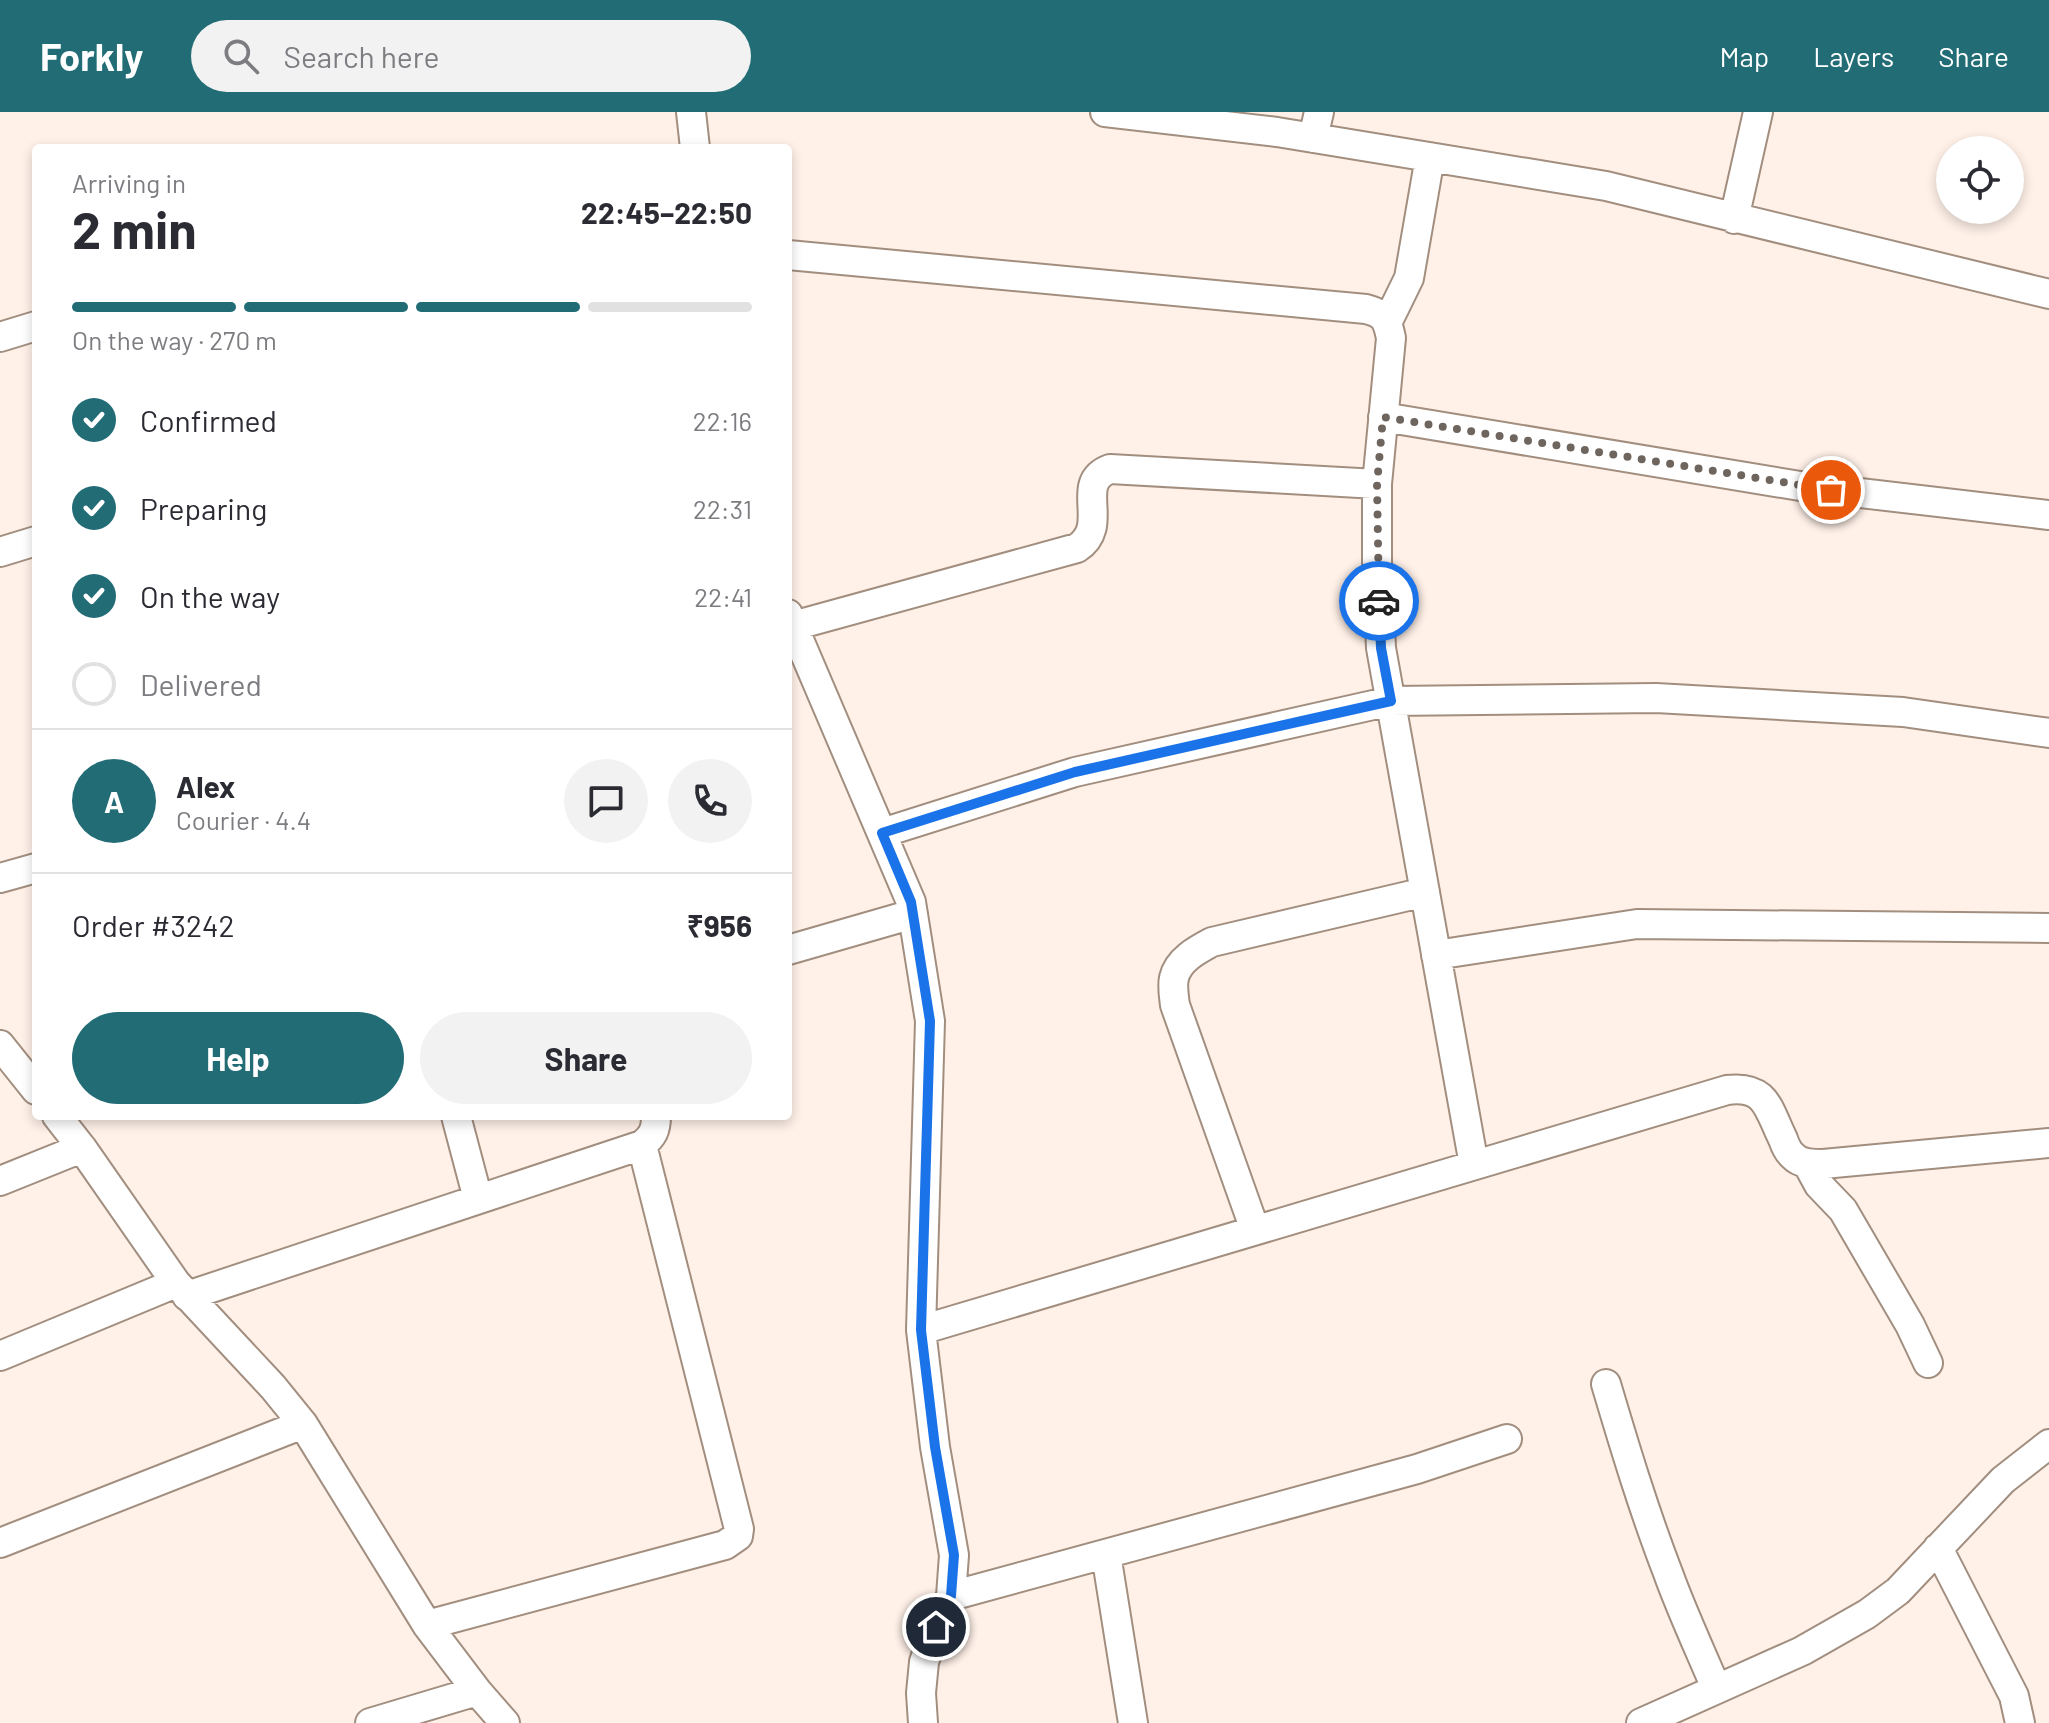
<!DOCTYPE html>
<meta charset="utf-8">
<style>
:root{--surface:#fff;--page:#f2f2f3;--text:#2b2b33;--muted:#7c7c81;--line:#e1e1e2;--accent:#226c76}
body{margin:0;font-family:Barlow,sans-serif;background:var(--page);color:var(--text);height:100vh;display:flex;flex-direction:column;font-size:30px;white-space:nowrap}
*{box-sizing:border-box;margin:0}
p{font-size:26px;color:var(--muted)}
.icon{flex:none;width:44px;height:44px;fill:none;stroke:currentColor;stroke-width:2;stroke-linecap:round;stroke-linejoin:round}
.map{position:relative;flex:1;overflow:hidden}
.details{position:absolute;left:32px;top:32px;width:760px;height:976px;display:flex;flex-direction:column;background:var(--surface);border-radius:8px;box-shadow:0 4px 12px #0003}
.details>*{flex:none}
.tools{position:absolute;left:1936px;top:24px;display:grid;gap:16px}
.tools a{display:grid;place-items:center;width:88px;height:88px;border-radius:50%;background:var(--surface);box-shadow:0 4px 12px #0003;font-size:40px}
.pin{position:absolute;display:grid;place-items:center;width:68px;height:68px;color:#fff;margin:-34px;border:4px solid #fff;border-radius:50%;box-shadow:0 2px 8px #0007}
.courier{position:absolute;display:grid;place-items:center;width:80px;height:80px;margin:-40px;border:6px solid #1a73e8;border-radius:50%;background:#fff;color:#222;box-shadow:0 2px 10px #0007}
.summary em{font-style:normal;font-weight:700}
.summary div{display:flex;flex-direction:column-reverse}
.summary{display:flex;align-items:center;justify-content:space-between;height:136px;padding:0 40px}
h1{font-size:52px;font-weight:700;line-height:60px}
.bar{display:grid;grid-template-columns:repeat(4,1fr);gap:12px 8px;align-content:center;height:96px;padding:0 40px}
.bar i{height:10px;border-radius:6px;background:var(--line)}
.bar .on{background:var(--accent)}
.bar p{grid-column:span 4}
.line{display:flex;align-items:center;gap:20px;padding:0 40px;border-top:2px solid var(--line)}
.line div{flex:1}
.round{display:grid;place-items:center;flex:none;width:84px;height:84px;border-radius:42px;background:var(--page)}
ol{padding:0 40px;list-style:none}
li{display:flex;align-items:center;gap:24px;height:88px}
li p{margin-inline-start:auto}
li .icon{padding:8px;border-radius:50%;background:var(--accent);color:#fff;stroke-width:4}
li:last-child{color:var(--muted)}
li i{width:44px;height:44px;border:4px solid var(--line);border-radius:50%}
.button{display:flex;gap:16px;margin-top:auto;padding:16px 40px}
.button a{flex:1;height:92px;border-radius:48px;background:var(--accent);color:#fff;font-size:32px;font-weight:700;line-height:92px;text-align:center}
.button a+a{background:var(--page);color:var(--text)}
header{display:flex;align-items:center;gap:48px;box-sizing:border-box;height:112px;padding:0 40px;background:var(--accent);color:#fff}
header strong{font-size:38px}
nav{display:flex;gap:44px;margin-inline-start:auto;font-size:28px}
.search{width:560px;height:72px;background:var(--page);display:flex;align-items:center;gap:20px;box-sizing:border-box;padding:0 28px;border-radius:44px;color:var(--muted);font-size:30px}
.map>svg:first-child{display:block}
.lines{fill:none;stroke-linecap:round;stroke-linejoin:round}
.street-casing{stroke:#a28e7f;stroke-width:32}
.street{stroke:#fff;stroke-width:28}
.done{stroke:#6f655f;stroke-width:8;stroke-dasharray:0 14.4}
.route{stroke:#1a73e8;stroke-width:10}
</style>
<header>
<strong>Forkly</strong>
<div class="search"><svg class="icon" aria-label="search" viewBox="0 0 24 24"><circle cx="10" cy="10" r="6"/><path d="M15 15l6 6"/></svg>Search here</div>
<nav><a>Map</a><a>Layers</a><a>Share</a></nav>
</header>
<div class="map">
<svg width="2049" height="1611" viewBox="0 0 2049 1611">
<rect width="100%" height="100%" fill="#fff1e8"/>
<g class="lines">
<defs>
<path id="street" d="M 691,0 L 695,36
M 1105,0 L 1277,20 L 1606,74 L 2049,182
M 1313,26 L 1319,0
M 1734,107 L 1758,0
M 788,143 L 1366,197 C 1385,202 1387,207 1391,226 L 1377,372 L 1377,450 L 1381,536 L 1474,1053
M 1388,209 L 1409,166 L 1430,45
M 0,225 L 36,214
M 1383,305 L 1800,374 L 2049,403
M 0,440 L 36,429
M 788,502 L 911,790 L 930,909 L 921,1218 L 935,1335 L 954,1443 L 951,1484 L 936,1515 L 924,1550 L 921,1581 L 923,1611
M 793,514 L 1077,436 C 1112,413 1072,371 1110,357 L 1377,372
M 882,721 L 1075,660 L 1391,589 L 1656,586 L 1903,600 L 2049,621
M 0,766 L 36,756
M 788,838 L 913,802
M 1436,843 L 1637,812 L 2049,816
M 0,933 L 36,978
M 57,1004 L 82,1036 L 176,1171 L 273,1275 L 303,1312 L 427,1513 L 477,1579 L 505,1611
M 456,1004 L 478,1087
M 1807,1051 L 1819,1073 L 1843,1098 L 1910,1213 L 1928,1251
M 0,1069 L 82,1036
M 1255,1118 L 1175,893 C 1174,885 1172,874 1174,866 C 1178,848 1197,838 1212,830 L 1425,780
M 187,1184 L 642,1033 C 653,1024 656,1018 656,1004
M 921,1218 L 1727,978 C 1767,973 1768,997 1783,1027 C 1785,1033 1788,1040 1793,1044 C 1800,1052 1813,1052 1823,1052 L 2049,1031
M 0,1244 L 176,1171
M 1606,1272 C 1625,1336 1644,1399 1668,1461 C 1682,1500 1700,1538 1716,1576
M 0,1431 L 303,1312
M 1938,1436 L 2014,1584 L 2020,1611
M 1106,1442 L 1133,1611
M 951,1484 L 1417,1357 L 1507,1327
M 427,1513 L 725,1433 L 738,1424 L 739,1417 L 642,1033
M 370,1611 L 477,1579
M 1641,1611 L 1802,1539 L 1867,1502 L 1898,1479 L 2003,1368 L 2049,1332"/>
</defs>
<use href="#street" class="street-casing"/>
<use href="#street" class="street"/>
</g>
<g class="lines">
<path class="done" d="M 1379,489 L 1377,372 L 1383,305 L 1831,378"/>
<path class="route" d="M 936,1515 L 951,1484 L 954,1443 L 935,1335 L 921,1218 L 930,909 L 911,790 L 882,721 L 1075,660 L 1391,589 L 1381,536 L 1379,489"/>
</g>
</svg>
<div class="tools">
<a><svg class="icon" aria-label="locate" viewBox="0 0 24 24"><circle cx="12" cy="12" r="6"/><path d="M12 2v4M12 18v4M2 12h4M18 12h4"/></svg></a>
</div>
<div class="pin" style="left:1831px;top:378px;background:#ea580c"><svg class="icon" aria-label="bag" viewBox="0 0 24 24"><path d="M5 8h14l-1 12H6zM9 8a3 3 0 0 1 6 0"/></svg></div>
<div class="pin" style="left:936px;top:1515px;background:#1f2937"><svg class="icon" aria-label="home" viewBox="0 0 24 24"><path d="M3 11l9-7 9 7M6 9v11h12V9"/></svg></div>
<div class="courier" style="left:1379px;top:489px"><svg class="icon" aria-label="car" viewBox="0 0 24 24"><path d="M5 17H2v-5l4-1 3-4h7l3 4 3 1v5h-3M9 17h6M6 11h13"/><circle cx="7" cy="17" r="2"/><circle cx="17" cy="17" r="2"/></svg></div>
<section class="details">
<div class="summary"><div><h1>2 min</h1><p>Arriving in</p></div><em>22:45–22:50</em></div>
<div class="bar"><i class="on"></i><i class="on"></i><i class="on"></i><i></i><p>On the way · 270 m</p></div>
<ol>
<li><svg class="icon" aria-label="check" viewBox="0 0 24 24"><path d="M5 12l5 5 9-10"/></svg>Confirmed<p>22:16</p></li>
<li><svg class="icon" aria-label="check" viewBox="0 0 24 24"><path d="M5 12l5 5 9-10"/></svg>Preparing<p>22:31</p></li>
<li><svg class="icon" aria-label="check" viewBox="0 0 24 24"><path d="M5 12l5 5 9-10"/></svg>On the way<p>22:41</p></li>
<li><i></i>Delivered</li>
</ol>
<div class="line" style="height:144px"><b class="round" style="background:var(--accent);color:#fff">A</b><div><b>Alex</b><p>Courier · 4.4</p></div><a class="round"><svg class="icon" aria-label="chat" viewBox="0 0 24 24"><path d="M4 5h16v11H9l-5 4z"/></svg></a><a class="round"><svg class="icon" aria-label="phone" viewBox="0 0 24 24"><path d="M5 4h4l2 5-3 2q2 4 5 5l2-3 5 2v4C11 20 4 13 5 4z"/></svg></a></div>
<div class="line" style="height:104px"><div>Order #3242</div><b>₹956</b></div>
<div class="button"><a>Help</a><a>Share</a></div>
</section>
</div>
